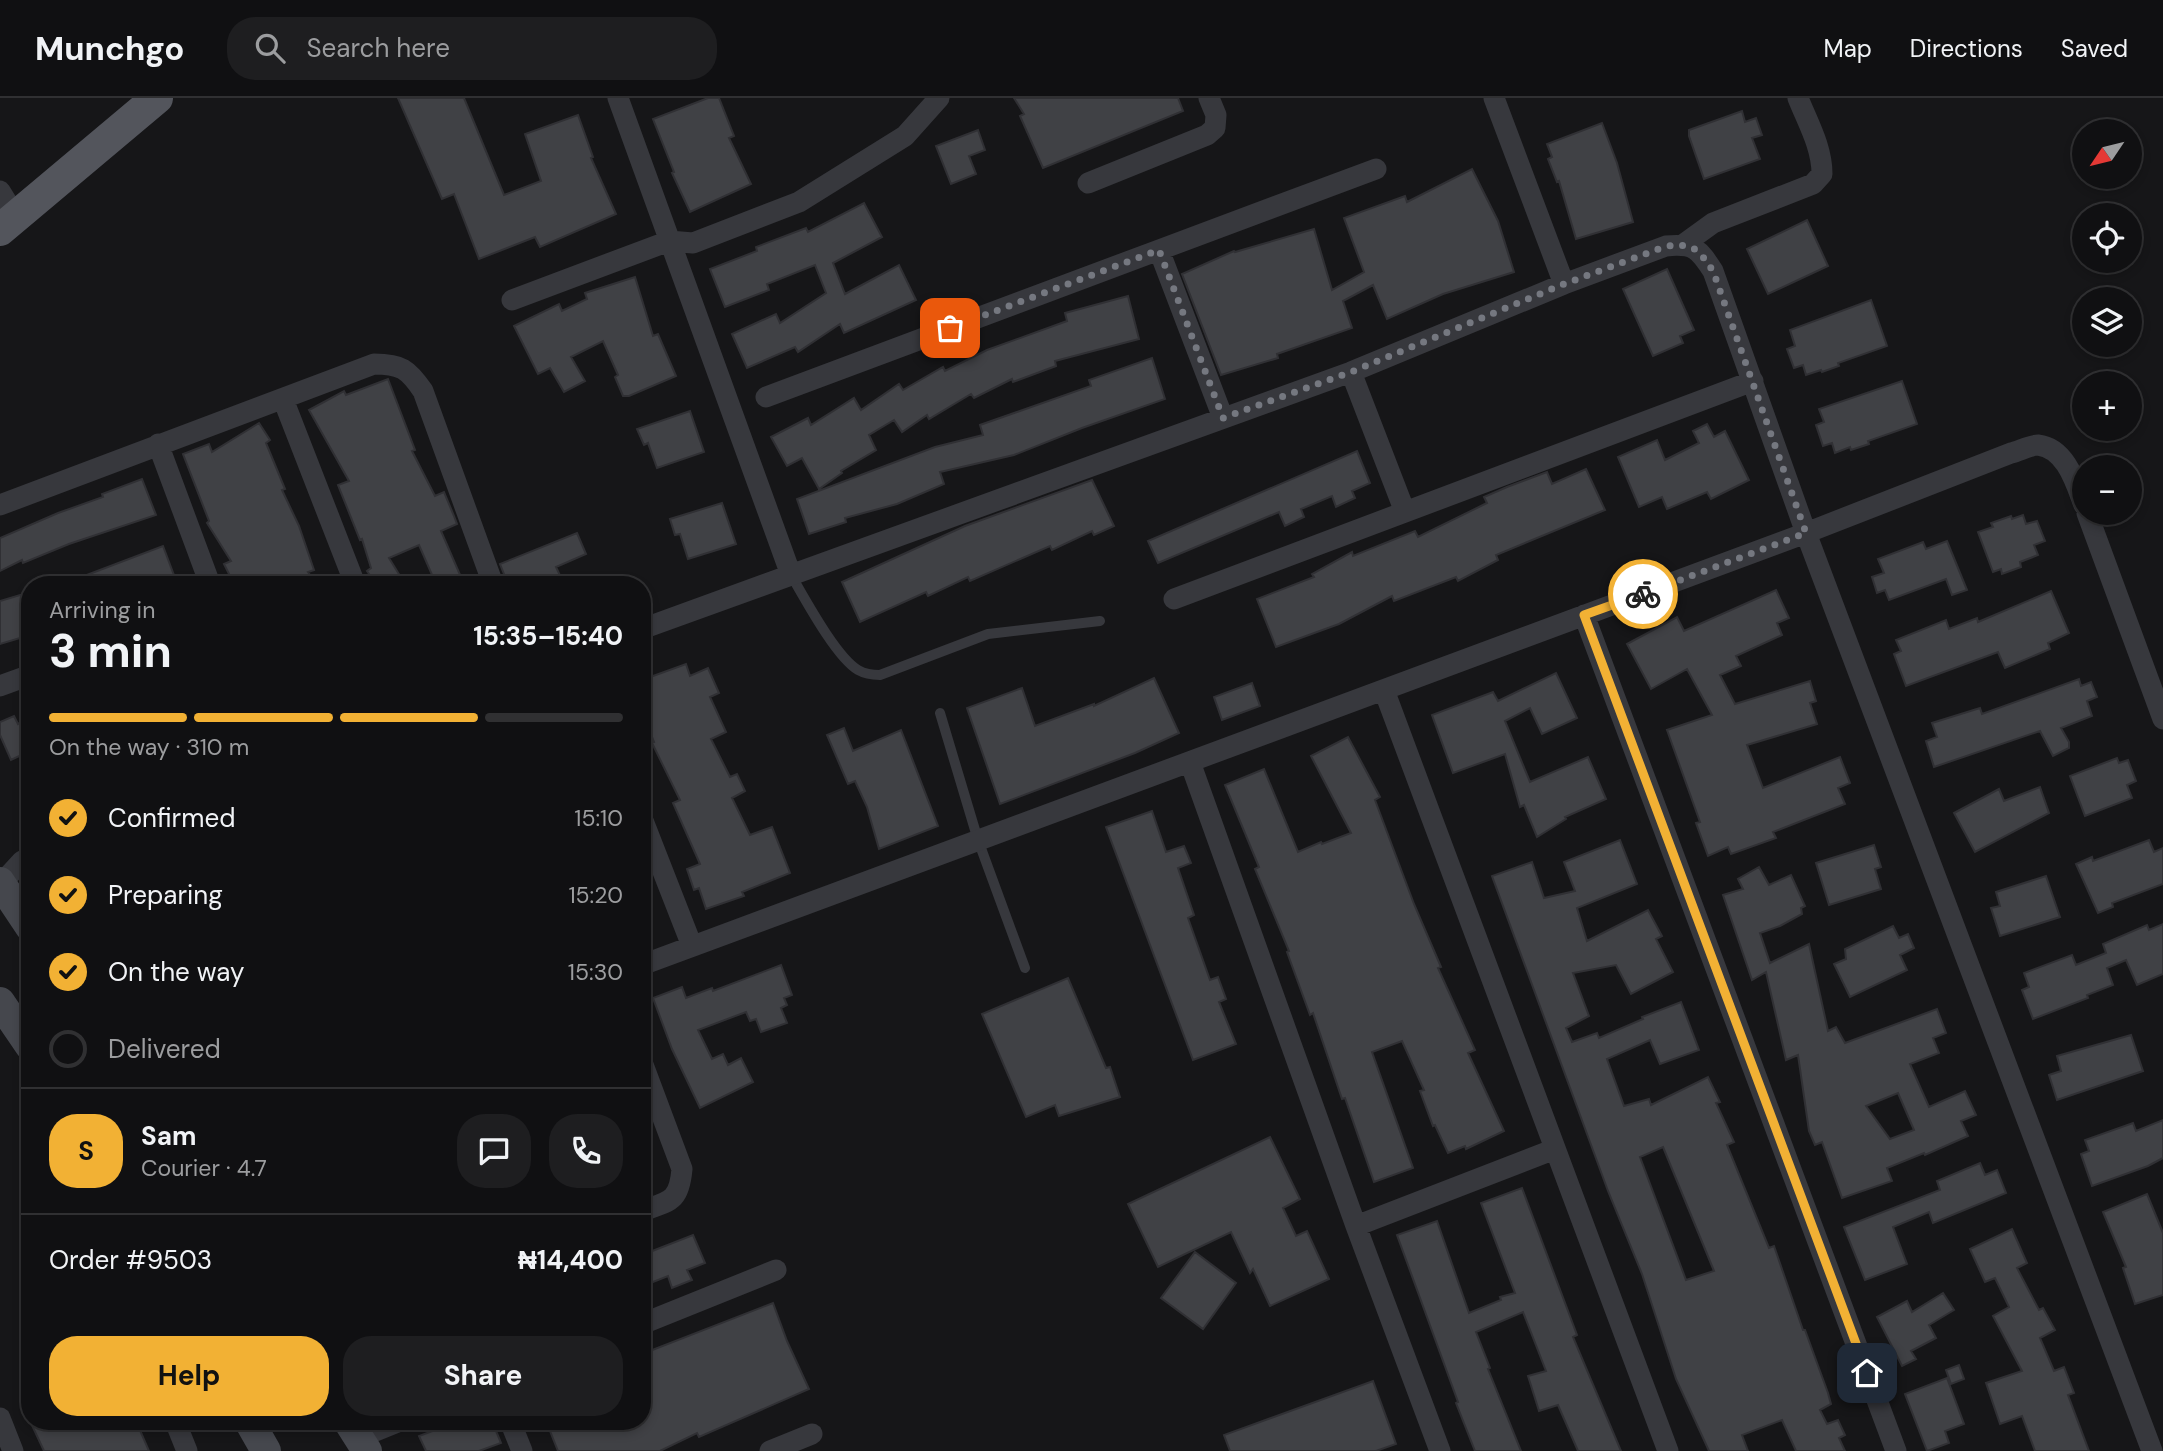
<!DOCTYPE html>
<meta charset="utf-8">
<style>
:root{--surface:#101012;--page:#1e1e20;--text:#f1f3f6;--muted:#9c9d9f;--line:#303032;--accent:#f2b134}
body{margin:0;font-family:"DM Sans",sans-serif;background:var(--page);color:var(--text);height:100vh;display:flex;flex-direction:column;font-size:26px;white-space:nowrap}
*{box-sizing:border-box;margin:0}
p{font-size:23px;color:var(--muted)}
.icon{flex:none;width:38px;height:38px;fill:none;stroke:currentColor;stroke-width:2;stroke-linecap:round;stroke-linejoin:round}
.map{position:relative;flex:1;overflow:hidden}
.side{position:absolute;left:21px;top:478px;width:630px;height:854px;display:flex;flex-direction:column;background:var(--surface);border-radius:28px;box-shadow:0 4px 10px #0003,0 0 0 2px var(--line)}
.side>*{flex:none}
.needle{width:46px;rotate:235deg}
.tools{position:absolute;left:2072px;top:21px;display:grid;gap:14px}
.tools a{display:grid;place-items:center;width:70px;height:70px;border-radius:50%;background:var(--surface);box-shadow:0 4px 10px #0003,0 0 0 2px var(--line);font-size:35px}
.pin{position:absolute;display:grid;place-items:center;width:60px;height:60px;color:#fff;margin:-30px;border-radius:14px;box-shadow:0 4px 10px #0006}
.courier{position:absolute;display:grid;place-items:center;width:70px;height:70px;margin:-35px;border:5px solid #f2b134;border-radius:50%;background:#fff;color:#222;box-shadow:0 2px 9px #0007}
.headline em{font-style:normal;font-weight:700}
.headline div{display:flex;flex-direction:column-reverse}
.headline{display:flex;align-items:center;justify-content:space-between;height:119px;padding:0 28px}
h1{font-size:46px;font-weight:700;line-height:52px}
.bar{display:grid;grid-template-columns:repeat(4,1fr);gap:10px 7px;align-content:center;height:84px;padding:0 28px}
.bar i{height:9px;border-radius:5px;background:var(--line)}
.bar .selected{background:var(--accent)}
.bar p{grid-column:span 4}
.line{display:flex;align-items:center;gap:18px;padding:0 28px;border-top:2px solid var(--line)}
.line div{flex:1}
.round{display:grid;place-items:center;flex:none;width:74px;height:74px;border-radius:28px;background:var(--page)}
ol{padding:0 28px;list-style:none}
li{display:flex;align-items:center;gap:21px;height:77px}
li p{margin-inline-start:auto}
li .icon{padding:7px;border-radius:50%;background:var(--accent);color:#111;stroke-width:4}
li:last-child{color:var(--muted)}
li i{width:38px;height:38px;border:4px solid var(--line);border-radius:50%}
.button{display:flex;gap:14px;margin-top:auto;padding:14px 28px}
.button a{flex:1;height:80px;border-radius:28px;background:var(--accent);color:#111;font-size:28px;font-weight:700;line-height:80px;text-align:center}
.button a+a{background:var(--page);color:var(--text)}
header{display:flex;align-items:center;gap:42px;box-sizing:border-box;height:98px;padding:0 35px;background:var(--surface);border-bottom:2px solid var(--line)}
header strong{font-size:33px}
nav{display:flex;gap:38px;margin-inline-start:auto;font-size:24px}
.search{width:490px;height:63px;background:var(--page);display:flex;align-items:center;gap:18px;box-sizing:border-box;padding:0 24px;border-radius:28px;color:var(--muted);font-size:26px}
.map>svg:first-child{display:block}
.building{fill:#404145;stroke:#303034;stroke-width:2;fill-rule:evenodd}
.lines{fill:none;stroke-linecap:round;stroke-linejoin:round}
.lane{stroke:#37383d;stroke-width:10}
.street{stroke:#37383d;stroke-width:21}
.secondary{stroke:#45474d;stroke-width:30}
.primary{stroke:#53555c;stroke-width:32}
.done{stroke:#757880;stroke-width:7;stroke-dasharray:0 12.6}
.route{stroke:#f2b134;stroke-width:9}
</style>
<header>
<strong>Munchgo</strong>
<div class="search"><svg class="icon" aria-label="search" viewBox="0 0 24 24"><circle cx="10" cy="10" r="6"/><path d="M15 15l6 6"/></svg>Search here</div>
<nav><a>Map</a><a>Directions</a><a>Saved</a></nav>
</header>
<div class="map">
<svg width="2163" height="1353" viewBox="0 0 2163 1353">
<rect width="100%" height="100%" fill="#161618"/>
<path class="building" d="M 398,0 L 464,0 L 504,97 L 541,83 L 525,36 L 578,17 L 593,59 L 591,60 L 616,116 L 540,149 L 535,139 L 479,161 L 454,96 L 442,101 Z
M 708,0 L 719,0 L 734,38 L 729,40 L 751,86 L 690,114 L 672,75 L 674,74 L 653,21 Z
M 1014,0 L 1178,0 L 1183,13 L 1043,70 L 1020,18 L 1024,16 Z
M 1742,13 L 1745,24 L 1756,20 L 1762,37 L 1752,40 L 1760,61 L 1704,81 L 1689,38 L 1689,32 Z
M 1602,25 L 1617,65 L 1633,124 L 1576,141 L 1559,83 L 1557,84 L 1548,61 L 1552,59 L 1547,46 Z
M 978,32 L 985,52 L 969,58 L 976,76 L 951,86 L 936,48 Z
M 1472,71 L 1498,123 L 1514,174 L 1443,196 L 1387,221 L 1373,187 L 1343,203 L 1352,230 L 1277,256 L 1278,260 L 1221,277 L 1182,176 L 1234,153 L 1235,154 L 1314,131 L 1332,192 L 1364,174 L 1344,120 L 1405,98 L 1407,104 Z
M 864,105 L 882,139 L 833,165 L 845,196 L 899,167 L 916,202 L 844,235 L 840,226 L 798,254 L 795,249 L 747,270 L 732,236 L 776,216 L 780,225 L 826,195 L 815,167 L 767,186 L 769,192 L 725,209 L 710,171 L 757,153 L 756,149 L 806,130 L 808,134 Z
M 1807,122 L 1828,168 L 1768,196 L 1747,151 Z
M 1667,171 L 1694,232 L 1680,238 L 1683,245 L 1653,258 L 1623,191 Z
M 635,179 L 653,238 L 658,236 L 676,278 L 629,298 L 623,298 L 615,279 L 618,277 L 603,243 L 571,259 L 585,283 L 564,294 L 550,270 L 538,276 L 514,228 L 559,206 L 562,213 L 587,201 L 585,195 Z
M 1128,198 L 1139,241 L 1055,263 L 1056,268 L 1013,284 L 1012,281 L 974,300 L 971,296 L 929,321 L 927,317 L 902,334 L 894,322 L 869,337 L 876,352 L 841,373 L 842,375 L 819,391 L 802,360 L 787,368 L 771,339 L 808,320 L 811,327 L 854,300 L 861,312 L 899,286 L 903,292 L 943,269 L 945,273 L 987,252 L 1067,223 L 1065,215 Z
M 1871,202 L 1887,248 L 1838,265 L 1839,268 L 1822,274 L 1821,272 L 1806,277 L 1803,267 L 1794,270 L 1787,251 L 1795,248 L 1790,232 Z
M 1152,260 L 1165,301 L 1082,330 L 1014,357 L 940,374 L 944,386 L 897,406 L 845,420 L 846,424 L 809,436 L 797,401 L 935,349 L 983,337 L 980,327 L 1091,288 L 1089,282 Z
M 388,281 L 415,352 L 412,353 L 435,398 L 444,394 L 454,418 L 457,426 L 441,433 L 464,486 L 436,486 L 419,447 L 389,460 L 405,486 L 376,486 L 367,473 L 371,470 L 362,441 L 360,442 L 338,387 L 349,383 L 309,312 L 344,293 L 346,297 Z
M 1902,283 L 1917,326 L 1868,343 L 1869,346 L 1851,352 L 1850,349 L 1835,355 L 1832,345 L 1823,348 L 1816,327 L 1824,324 L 1819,311 Z
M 690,313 L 704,354 L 657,370 L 648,345 L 644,347 L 637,331 Z
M 259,325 L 270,342 L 266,345 L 285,391 L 282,392 L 299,428 L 314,472 L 308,474 L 316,486 L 234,486 L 224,466 L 231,463 L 207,425 L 209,423 L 183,356 L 209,346 L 212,354 Z
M 1707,326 L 1714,339 L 1725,333 L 1749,382 L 1711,401 L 1707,394 L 1667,411 L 1662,399 L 1639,409 L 1618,359 L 1657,342 L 1665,362 L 1699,345 L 1693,333 Z
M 1357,353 L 1370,385 L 1352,393 L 1355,400 L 1336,409 L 1332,398 L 1301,411 L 1304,419 L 1285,428 L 1279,414 L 1158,465 L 1148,443 Z
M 1586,371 L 1605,412 L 1496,457 L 1498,462 L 1458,483 L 1456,479 L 1394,503 L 1392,498 L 1339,526 L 1276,549 L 1257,501 L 1314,479 L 1312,476 L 1352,454 L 1353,458 L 1415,433 L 1418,439 L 1487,405 L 1484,399 L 1507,389 L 1547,374 L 1552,386 Z
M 142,381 L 156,417 L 69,446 L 23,465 L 22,462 L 0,473 L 0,440 L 58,415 L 103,399 L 102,396 Z
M 1092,382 L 1114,428 L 1094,437 L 1092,433 L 1052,452 L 1050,448 L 970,483 L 968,479 L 928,498 L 926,494 L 860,524 L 842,484 L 965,428 Z
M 722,405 L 736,446 L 688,461 L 680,436 L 675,437 L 670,421 Z
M 2023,417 L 2026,426 L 2037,423 L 2045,443 L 2034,447 L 2038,457 L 2020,464 L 2021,469 L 2002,476 L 2001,471 L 1993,474 L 1978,434 L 1993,429 L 1991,425 L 2011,418 L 2012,421 Z
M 577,435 L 586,456 L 556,469 L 564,486 L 508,486 L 500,466 Z
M 1947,443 L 1967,492 L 1952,497 L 1946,481 L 1889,502 L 1885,492 L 1877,495 L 1872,479 L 1884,475 L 1878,461 L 1923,444 L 1926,451 Z
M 163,448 L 175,480 L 157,486 L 63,486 Z
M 1776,492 L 1789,520 L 1777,525 L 1782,537 L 1736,558 L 1741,568 L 1720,577 L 1735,606 L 1810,583 L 1816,603 L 1810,605 L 1817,626 L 1747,647 L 1763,690 L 1840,659 L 1850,685 L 1838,690 L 1845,706 L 1773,734 L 1776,740 L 1731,756 L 1728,749 L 1708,758 L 1696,725 L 1700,724 L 1667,632 L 1712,617 L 1687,571 L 1651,591 L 1627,546 L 1677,519 L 1684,533 Z
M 2051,493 L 2069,535 L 2048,545 L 2050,551 L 2005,570 L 1998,554 L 1906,588 L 1894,556 L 1901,553 L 1896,542 L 1946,522 L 1949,531 L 1977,520 L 1978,524 Z
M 30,494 L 30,537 L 0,546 L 0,503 Z
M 686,566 L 690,578 L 708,570 L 719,595 L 710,599 L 726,634 L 711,641 L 730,679 L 737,676 L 745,693 L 732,700 L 750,737 L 772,729 L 790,775 L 742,794 L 744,798 L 706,811 L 699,790 L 694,792 L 687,771 L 700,766 L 673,705 L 680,702 L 652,645 L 654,644 L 642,614 L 642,582 Z
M 1556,575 L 1577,620 L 1542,636 L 1530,610 L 1505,623 L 1530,684 L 1588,659 L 1606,701 L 1565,719 L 1566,721 L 1537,739 L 1524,707 L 1520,709 L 1505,656 L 1453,675 L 1432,617 L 1493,594 L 1498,603 Z
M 1154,580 L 1179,635 L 1135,655 L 1000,706 L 967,610 L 1022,590 L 1035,628 L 1094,606 L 1094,608 Z
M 2079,581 L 2081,588 L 2091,584 L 2097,599 L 2087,603 L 2092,618 L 2061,630 L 2069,644 L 2069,650 L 2053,658 L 2040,633 L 1934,669 L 1926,643 L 1937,639 L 1932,625 L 1980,610 L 1982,616 Z
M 1252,585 L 1260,608 L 1222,622 L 1214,599 Z
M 14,618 L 18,626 L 30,619 L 30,653 L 11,662 L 0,637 L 0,624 Z
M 844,630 L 853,653 L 901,632 L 938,728 L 879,751 L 867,709 L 855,683 L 848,686 L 827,637 Z
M 1348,639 L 1380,699 L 1375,702 L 1414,806 L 1441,869 L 1438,870 L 1475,952 L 1468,955 L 1504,1033 L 1466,1051 L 1465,1048 L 1448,1055 L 1435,1027 L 1433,1028 L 1420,993 L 1424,992 L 1402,943 L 1372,954 L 1413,1070 L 1374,1084 L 1345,1000 L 1342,1001 L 1313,915 L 1310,917 L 1287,854 L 1289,853 L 1255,771 L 1259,769 L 1225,687 L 1264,671 L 1298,754 L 1321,744 L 1322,746 L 1351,735 L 1311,658 Z
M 2117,660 L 2119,665 L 2128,662 L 2136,683 L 2127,687 L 2132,700 L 2085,718 L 2070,678 Z
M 2040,689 L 2049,715 L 1975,754 L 1954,715 L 1999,691 L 2004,703 Z
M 1152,713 L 1166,754 L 1184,748 L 1191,765 L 1178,770 L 1194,817 L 1188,820 L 1210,882 L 1218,879 L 1226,901 L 1219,904 L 1236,946 L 1193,962 L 1106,729 Z
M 1620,742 L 1637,786 L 1577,810 L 1587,843 L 1648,812 L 1662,838 L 1656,841 L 1673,874 L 1631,896 L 1616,867 L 1573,875 L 1589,918 L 1566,930 L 1572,944 L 1597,935 L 1599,940 L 1643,921 L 1642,919 L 1681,904 L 1699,952 L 1660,966 L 1650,942 L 1607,961 L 1624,1008 L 1649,1001 L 1651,1007 L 1708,979 L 1720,1004 L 1716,1005 L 1734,1044 L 1727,1047 L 1769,1150 L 1774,1148 L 1803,1232 L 1805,1232 L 1828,1295 L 1831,1306 L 1820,1312 L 1827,1326 L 1838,1322 L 1845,1337 L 1839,1340 L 1845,1353 L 1796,1353 L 1782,1322 L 1742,1337 L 1748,1353 L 1709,1353 L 1676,1281 L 1642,1176 L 1608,1093 L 1492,778 L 1532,764 L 1544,800 L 1575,793 L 1564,764 ZM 1663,1049 L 1714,1173 L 1686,1182 L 1640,1059 Z
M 2149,742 L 2154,754 L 2163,750 L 2163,786 L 2112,805 L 2113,809 L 2098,815 L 2076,766 L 2092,759 L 2093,763 Z
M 1874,747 L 1881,769 L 1875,771 L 1881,791 L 1829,807 L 1816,765 Z
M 1759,769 L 1769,787 L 1791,777 L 1805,808 L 1801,810 L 1802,816 L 1780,828 L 1760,835 L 1770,865 L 1809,846 L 1828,933 L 1836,929 L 1845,945 L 1937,911 L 1946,935 L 1933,940 L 1939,955 L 1910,966 L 1929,1009 L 1965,993 L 1976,1017 L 1961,1023 L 1968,1038 L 1925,1057 L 1924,1055 L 1887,1070 L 1892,1083 L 1842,1100 L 1822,1044 L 1815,1047 L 1809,1033 L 1798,957 L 1786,962 L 1766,874 L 1752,882 L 1723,797 L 1743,791 L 1738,781 ZM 1898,995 L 1914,1032 L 1890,1041 L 1866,1008 Z
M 2046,778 L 2060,819 L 2000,838 L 1991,810 L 2000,808 L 1996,794 Z
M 2163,826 L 2163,876 L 2137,887 L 2126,862 L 2107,870 L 2113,887 L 2087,897 L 2088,900 L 2033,921 L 2022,892 L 2029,889 L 2024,875 L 2072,857 L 2076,867 L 2106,855 L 2103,846 L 2147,827 L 2149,832 Z
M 1893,828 L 1899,840 L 1908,836 L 1914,850 L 1900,857 L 1907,872 L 1850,899 L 1834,866 L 1846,861 L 1845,851 Z
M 781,867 L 792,897 L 784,900 L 787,907 L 781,910 L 787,925 L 761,934 L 756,921 L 750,923 L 746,914 L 698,932 L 712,961 L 723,956 L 728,967 L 741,960 L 753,984 L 700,1010 L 672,951 L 653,900 L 682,889 L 686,900 L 712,890 L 713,893 Z
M 1068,880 L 1106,970 L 1110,969 L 1120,999 L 1059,1018 L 1055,1007 L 1026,1019 L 982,916 Z
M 2131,937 L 2143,973 L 2057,1002 L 2049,977 L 2061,973 L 2057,958 Z
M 2163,1022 L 2163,1060 L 2148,1068 L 2092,1088 L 2081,1056 L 2089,1053 L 2085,1042 L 2133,1025 L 2136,1033 Z
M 1270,1039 L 1300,1101 L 1283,1110 L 1296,1138 L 1307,1133 L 1329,1181 L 1270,1208 L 1253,1171 L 1250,1175 L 1231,1134 L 1158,1169 L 1128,1106 Z
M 1980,1065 L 1985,1077 L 1997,1072 L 2006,1095 L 1933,1125 L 1929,1114 L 1893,1129 L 1907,1166 L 1865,1182 L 1844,1129 L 1940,1092 L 1937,1083 Z
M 1522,1090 L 1577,1237 L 1573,1239 L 1621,1353 L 1578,1353 L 1558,1307 L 1539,1313 L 1528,1278 L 1546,1273 L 1523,1214 L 1476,1234 L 1490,1270 L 1488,1271 L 1521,1353 L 1475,1353 L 1456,1305 L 1458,1304 L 1397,1137 L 1437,1123 L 1469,1215 L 1501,1202 L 1500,1199 L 1515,1195 L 1481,1105 Z
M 2147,1096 L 2163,1135 L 2163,1197 L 2135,1206 L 2123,1170 L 2126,1169 L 2103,1114 Z
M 2012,1131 L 2027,1165 L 2017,1170 L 2039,1212 L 2043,1210 L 2055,1232 L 2040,1240 L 2054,1273 L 2064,1269 L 2074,1295 L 2068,1297 L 2089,1353 L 2035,1353 L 2022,1318 L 2000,1326 L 1986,1285 L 2022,1273 L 1993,1218 L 2009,1209 L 1995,1180 L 1985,1184 L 1970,1151 Z
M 693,1137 L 705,1165 L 687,1172 L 692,1182 L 672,1190 L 668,1178 L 648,1186 L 642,1172 L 642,1157 Z
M 1195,1154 L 1236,1185 L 1203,1231 L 1161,1200 Z
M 1943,1195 L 1954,1212 L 1929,1227 L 1936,1240 L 1911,1253 L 1916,1261 L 1902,1268 L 1877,1219 L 1907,1203 L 1912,1214 Z
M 773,1205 L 787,1243 L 809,1291 L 699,1339 L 697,1335 L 660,1353 L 558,1353 L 546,1323 L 642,1323 L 642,1256 Z
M 1959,1267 L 1964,1281 L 1951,1286 L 1946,1272 Z
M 1947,1280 L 1964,1326 L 1945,1333 L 1949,1345 L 1927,1353 L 1905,1296 Z
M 1373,1283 L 1396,1346 L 1376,1353 L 1230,1353 L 1224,1337 Z
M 30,1323 L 136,1323 L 149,1353 L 44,1353 Z
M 459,1323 L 492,1323 L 501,1345 L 479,1353 L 426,1353 L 419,1338 Z"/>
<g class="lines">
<path class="lane" d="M 791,477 C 805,501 836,559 858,572 C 865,576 872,577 880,577 L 988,536 L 1100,523
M 940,615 L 978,742 L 1025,870"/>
<path class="street" d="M 618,0 L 791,477
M 1494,0 L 1564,186
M 1088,85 L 1207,37 L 1215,30 L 1216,17 L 1209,0
M 0,93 L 16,119
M 1684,146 L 1713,125 L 1813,86 L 1822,76 C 1822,49 1808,25 1798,0
M 1159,152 L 1376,71
M 512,202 L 669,143 L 693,145 L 799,104 L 905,38 L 939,0
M 1351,274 L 1405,414
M 766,299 L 1159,152 L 1223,320
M 283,301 L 355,486
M 158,346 L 210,486
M 0,407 L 374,266 C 401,266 408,271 423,293 L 493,486
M 2087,415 L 2163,621
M 1174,501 L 1753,283
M 1584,517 L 1896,1353
M 642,531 L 1351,274 L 1564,186 L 1666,148 C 1694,145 1699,151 1713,173 L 1806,435 L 2152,1353
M 0,588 L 30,577
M 1384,592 L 1668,1353
M 1190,664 L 1356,1128 L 1440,1353
M 642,720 L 692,848
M 0,787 L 22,763 L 30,760
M 642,867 L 1806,435 L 2011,355 C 2019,353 2031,347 2038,347 C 2066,350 2076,386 2084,407
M 642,964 L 682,1071 C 679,1104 670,1103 642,1113
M 1356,1128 L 1555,1051
M 642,1226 L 776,1172
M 0,1320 L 13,1353
M 175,1323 L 187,1353
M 510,1323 L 522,1353
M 358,1340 L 400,1323
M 770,1353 L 812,1336"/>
<path class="secondary" d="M 0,784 L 30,829
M 0,904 L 30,948
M 249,1323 L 266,1353
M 348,1323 L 367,1353"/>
<path class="primary" d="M 0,132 L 157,0"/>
</g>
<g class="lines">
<path class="done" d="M 950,230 L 1159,152 L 1223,320 L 1351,274 L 1564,186 L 1667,148 C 1694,145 1698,151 1713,173 L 1806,435 L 1643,496"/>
<path class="route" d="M 1643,496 L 1584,517 L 1867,1275"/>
</g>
</svg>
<div class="tools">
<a><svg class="needle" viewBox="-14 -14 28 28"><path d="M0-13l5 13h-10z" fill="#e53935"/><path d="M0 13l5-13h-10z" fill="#9c9d9f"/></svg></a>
<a><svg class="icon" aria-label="locate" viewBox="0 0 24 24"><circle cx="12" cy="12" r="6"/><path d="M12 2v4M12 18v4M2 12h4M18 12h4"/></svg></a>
<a><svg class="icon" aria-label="layers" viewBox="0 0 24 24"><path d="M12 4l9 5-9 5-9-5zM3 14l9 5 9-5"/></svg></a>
<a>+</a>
<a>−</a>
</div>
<div class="pin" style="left:950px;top:230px;background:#ea580c"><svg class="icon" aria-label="bag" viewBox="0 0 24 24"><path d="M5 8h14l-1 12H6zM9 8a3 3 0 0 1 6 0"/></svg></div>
<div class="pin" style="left:1867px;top:1275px;background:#1f2937"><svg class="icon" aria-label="home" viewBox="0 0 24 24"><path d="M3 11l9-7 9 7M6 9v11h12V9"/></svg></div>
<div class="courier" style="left:1643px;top:496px"><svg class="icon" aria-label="bike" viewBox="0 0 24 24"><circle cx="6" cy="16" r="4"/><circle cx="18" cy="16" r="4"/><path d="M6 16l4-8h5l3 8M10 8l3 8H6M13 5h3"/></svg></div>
<section class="side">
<div class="headline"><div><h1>3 min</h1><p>Arriving in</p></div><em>15:35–15:40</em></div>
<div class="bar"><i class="selected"></i><i class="selected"></i><i class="selected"></i><i></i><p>On the way · 310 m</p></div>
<ol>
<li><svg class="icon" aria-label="check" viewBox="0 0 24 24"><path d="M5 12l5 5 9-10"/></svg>Confirmed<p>15:10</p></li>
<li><svg class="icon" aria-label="check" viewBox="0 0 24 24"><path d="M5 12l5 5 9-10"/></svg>Preparing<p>15:20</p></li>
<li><svg class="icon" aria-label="check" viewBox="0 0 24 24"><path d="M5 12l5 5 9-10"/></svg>On the way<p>15:30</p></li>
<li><i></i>Delivered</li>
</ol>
<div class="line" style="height:126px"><b class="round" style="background:var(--accent);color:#111">S</b><div><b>Sam</b><p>Courier · 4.7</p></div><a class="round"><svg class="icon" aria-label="chat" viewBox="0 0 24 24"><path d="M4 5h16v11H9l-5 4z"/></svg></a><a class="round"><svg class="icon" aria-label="phone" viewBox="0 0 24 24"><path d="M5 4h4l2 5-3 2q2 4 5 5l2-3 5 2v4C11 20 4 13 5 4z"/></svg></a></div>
<div class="line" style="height:91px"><div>Order #9503</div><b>₦14,400</b></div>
<div class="button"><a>Help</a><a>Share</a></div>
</section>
</div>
